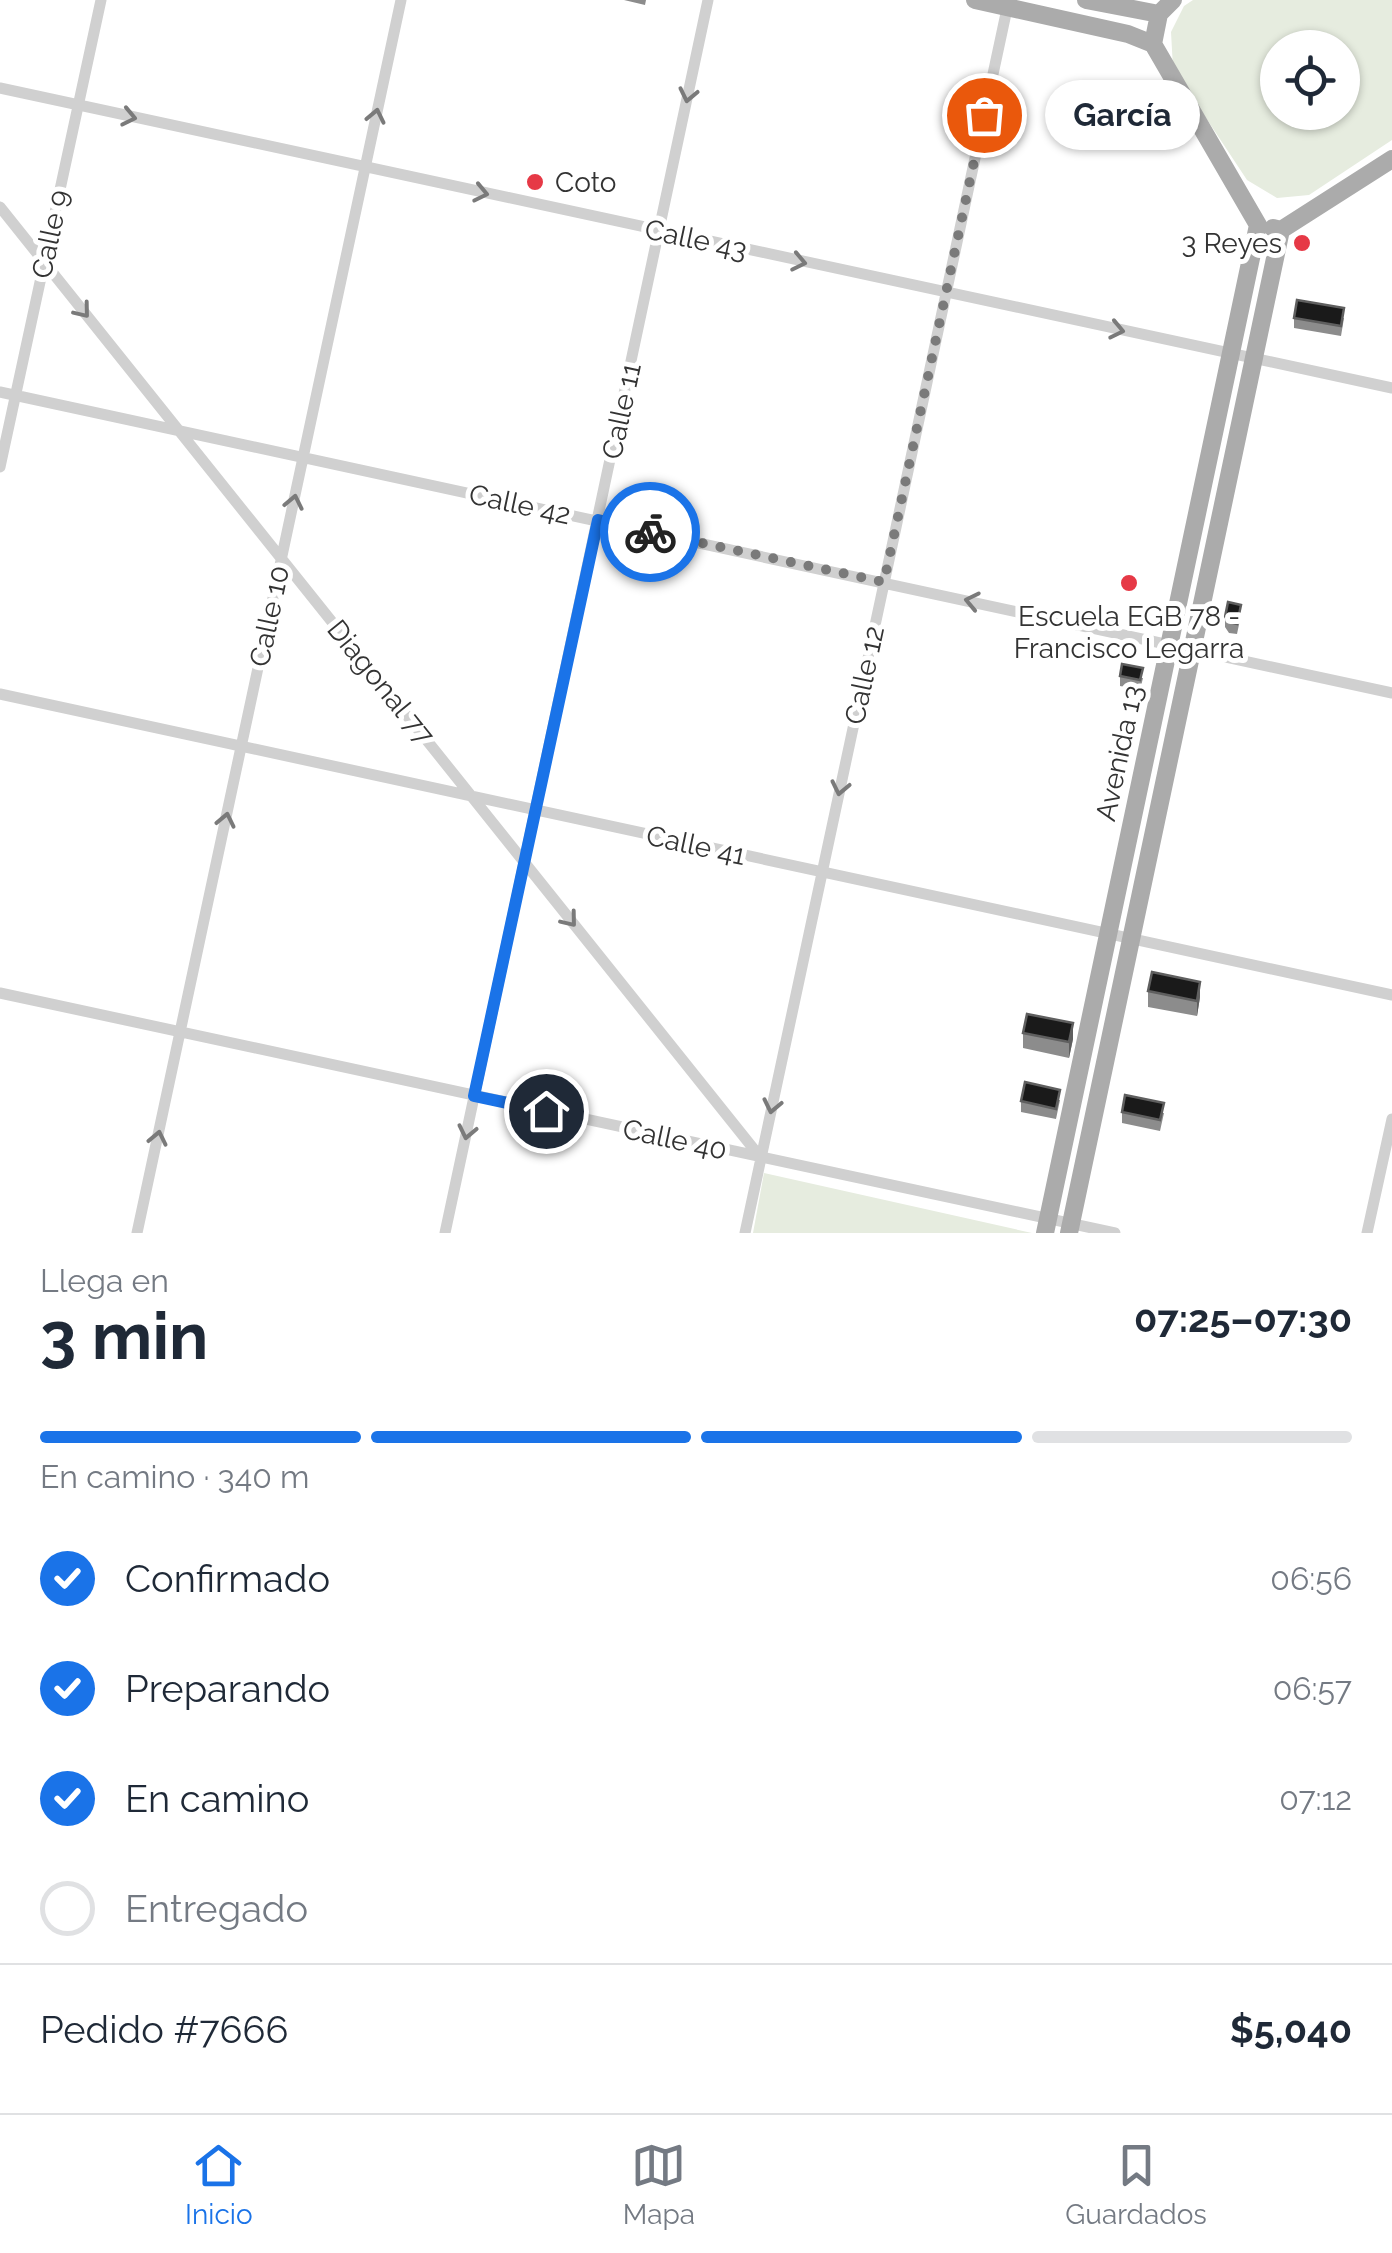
<!DOCTYPE html>
<html lang="es">
<meta charset="utf-8">
<style>
:root{--surface:#fff;--page:#f2f2f3;--text:#1f2937;--muted:#747a83;--line:#e0e1e3;--accent:#1a73e8}
body{margin:0;font-family:Raleway,sans-serif;background:var(--page);color:var(--text);height:100vh;display:flex;flex-direction:column;font-size:38px;white-space:nowrap}
*{box-sizing:border-box;margin:0}
p{font-size:32px;color:var(--muted)}
.icon{flex:none;width:55px;height:55px;fill:none;stroke:currentColor;stroke-width:2;stroke-linecap:round;stroke-linejoin:round}
.map{position:relative;height:1233px;overflow:hidden}
.sheet{display:flex;flex-direction:column;background:var(--surface);flex:1}
.sheet>*{flex:none}
.buttons{position:absolute;left:1260px;top:30px;display:grid;gap:20px}
.buttons a{display:grid;place-items:center;width:100px;height:100px;border-radius:50%;background:var(--surface);box-shadow:0 2px 8px #0004;font-size:50px}
.pin{position:absolute;display:grid;place-items:center;width:85px;height:85px;color:#fff;margin:-42px;border:5px solid #fff;border-radius:50%;box-shadow:0 2px 10px #0007}
.courier{position:absolute;display:grid;place-items:center;width:100px;height:100px;margin:-50px;border:8px solid #1a73e8;border-radius:50%;background:#fff;color:#222;box-shadow:0 2px 12px #0007}
.bubble{position:absolute;height:70px;border-radius:35px;background:var(--surface);box-shadow:0 2px 8px #0004;font-size:32px;font-weight:700;line-height:70px;text-align:center}
.summary em{font-style:normal;font-weight:700}
.summary div{display:flex;flex-direction:column-reverse}
.summary{display:flex;align-items:center;justify-content:space-between;height:170px;padding:0 40px}
h1{font-size:65px;font-weight:700;line-height:75px}
.bar{display:grid;grid-template-columns:repeat(4,1fr);gap:15px 10px;align-content:center;height:120px;padding:0 40px}
.bar i{height:12px;border-radius:8px;background:var(--line)}
.bar .selected{background:var(--accent)}
.bar p{grid-column:span 4}
.line{display:flex;align-items:center;gap:25px;padding:0 40px;border-top:2px solid var(--line)}
.line div{flex:1}
ol{padding:0 40px;list-style:none}
li{display:flex;align-items:center;gap:30px;height:110px}
li p{margin-inline-start:auto}
li .icon{padding:10px;border-radius:50%;background:var(--accent);color:#fff;stroke-width:4}
li:last-child{color:var(--muted)}
li i{width:55px;height:55px;border:5px solid var(--line);border-radius:50%}
.tab-bar{display:flex;justify-content:space-around;align-items:center;height:140px;border-top:2px solid var(--line);background:var(--surface);font-size:28px;color:var(--muted)}
.tab-bar a{display:grid;justify-items:center;gap:5px}
.tab-bar .selected{color:var(--accent)}
.map>svg:first-child{display:block}
.green{fill:#e6ecdf;fill-rule:evenodd}
.lines{fill:none;stroke-linecap:round;stroke-linejoin:round}
.minor{stroke:#d0d0d0;stroke-width:11}
.primary{stroke:#ababab;stroke-width:18}
.wall{fill:#8c8c8c}
.shaded-wall{fill:#5f5f5f}
.building{fill:#1a1a1a;stroke:#5f5f5f;stroke-width:2.5}
.oneway{stroke:#7a7a7a}
.done{stroke:#7a7a7a;stroke-width:10;stroke-dasharray:0 18}
.route{stroke:#1a73e8;stroke-width:12}
.poi-dot{fill:#e63946;stroke:#fff;stroke-width:4}
.labels{text-anchor:middle;stroke-width:10;stroke-linejoin:round;paint-order:stroke}
.poi-label{font-size:28px;fill:#333;stroke:#fff;text-anchor:start}
.street-label{font-size:28px;fill:#333;stroke:#fff}
</style>
<div class="map">
<svg width="1392" height="1233" viewBox="0 0 1392 1233">
<rect width="100%" height="100%" fill="#fff"/>
<path class="green" d="M 1193,0 L 1392,0 L 1392,140 L 1309,195 L 1277,198 L 1247,180 L 1173,68 L 1171,32 L 1184,6 ZM 1278,48 L 1342,48 L 1342,112 L 1278,112 Z
M 764,1173 L 1032,1233 L 753,1233 Z"/>
<g class="lines">
<path class="minor" d="M 0,88 L 1392,388
M 0,207 L 761,1158
M 0,392 L 1392,693
M 0,467 L 101,0
M 0,694 L 1392,995
M 0,993 L 1115,1233
M 137,1233 L 401,0
M 445,1233 L 708,0
M 745,1233 L 1008,4
M 1367,1233 L 1392,1119"/>
<path class="primary" d="M 975,0 L 1128,34 L 1153,44
M 1086,0 L 1159,14
M 1173,0 L 1159,14 L 1153,44 L 1258,225
M 1273,228 L 1281,230 L 1392,159
M 1045,1233 L 1258,225
M 1069,1233 L 1281,230"/>
</g>
<path class="wall" d="M 624,0 L 646,0 L 645,5 Z
M 1294,318 L 1344,318 L 1341,336 L 1294,328 Z
M 1241,615 L 1237,634 L 1229,633 L 1225,627 L 1225,617 Z
M 1120,676 L 1143,678 L 1140,690 L 1120,686 Z
M 1148,991 L 1200,997 L 1197,1016 L 1148,1007 Z
M 1023,1033 L 1073,1039 L 1069,1058 L 1023,1048 Z
M 1060,1100 L 1056,1119 L 1021,1112 L 1021,1101 Z
M 1122,1112 L 1164,1113 L 1160,1131 L 1122,1123 Z"/>
<path class="shaded-wall" d="M 1200,982 L 1200,997 L 1197,1016 L 1197,1001 Z
M 1073,1023 L 1073,1039 L 1069,1058 L 1069,1042 Z"/>
<path class="building" d="M 1297,300 L 1344,308 L 1341,326 L 1294,318 Z
M 1228,602 L 1241,605 L 1237,624 L 1229,622 L 1225,617 Z
M 1122,664 L 1143,668 L 1140,680 L 1120,676 Z
M 1152,972 L 1200,982 L 1197,1001 L 1148,991 Z
M 1027,1014 L 1073,1023 L 1069,1042 L 1023,1033 Z
M 1025,1082 L 1060,1090 L 1056,1109 L 1021,1101 Z
M 1125,1095 L 1164,1103 L 1160,1120 L 1122,1112 Z"/>
<defs><path id="oneway-chevron" d="M-2-3.5L2.5 0L-2 3.5" fill="none" stroke-width="1.6" stroke-linecap="round" stroke-linejoin="round" transform="scale(2.5)"/></defs>
<g class="oneway">
<use href="#oneway-chevron" transform="translate(688 95) rotate(102)"/>
<use href="#oneway-chevron" transform="translate(376 116) rotate(-78)"/>
<use href="#oneway-chevron" transform="translate(129 117) rotate(12)"/>
<use href="#oneway-chevron" transform="translate(481 193) rotate(12)"/>
<use href="#oneway-chevron" transform="translate(799 262) rotate(12)"/>
<use href="#oneway-chevron" transform="translate(83 311) rotate(51)"/>
<use href="#oneway-chevron" transform="translate(1117 330) rotate(12)"/>
<use href="#oneway-chevron" transform="translate(294 502) rotate(-78)"/>
<use href="#oneway-chevron" transform="translate(972 601) rotate(-168)"/>
<use href="#oneway-chevron" transform="translate(840 788) rotate(102)"/>
<use href="#oneway-chevron" transform="translate(226 820) rotate(-78)"/>
<use href="#oneway-chevron" transform="translate(570 920) rotate(51)"/>
<use href="#oneway-chevron" transform="translate(772 1106) rotate(102)"/>
<use href="#oneway-chevron" transform="translate(467 1132) rotate(102)"/>
<use href="#oneway-chevron" transform="translate(158 1138) rotate(-78)"/>
</g>
<g class="lines">
<path class="done" d="M 650,532 L 884,582 L 984,115"/>
<path class="route" d="M 546,1111 L 474,1096 L 598,520 L 650,532"/>
</g>
<g class="poi-dot">
<circle cx="535" cy="182" r="10"/>
<circle cx="1302" cy="243" r="10"/>
<circle cx="1129" cy="583" r="10"/>
</g>
<g class="labels">
<g class="poi-label">
<text x="555" y="192">Coto</text>
<text x="1282" y="253" text-anchor="end">3 Reyes</text>
<text x="1129" y="626" text-anchor="middle">Escuela EGB 78 -<tspan x="1129" dy="32">Francisco Legarra</tspan></text>
</g>
<g class="street-label">
<text transform="translate(50 234) rotate(-78)" y="10">Calle 9</text>
<text transform="translate(696 239) rotate(12)" y="10">Calle 43</text>
<text transform="translate(621 411) rotate(-78)" y="10">Calle 11</text>
<text transform="translate(520 504) rotate(12)" y="10">Calle 42</text>
<text transform="translate(269 616) rotate(-78)" y="10">Calle 10</text>
<text transform="translate(864 675) rotate(-78)" y="10">Calle 12</text>
<text transform="translate(381 682) rotate(51)" y="10">Diagonal 77</text>
<text transform="translate(1119 753) rotate(-78)" y="10">Avenida 13</text>
<text transform="translate(696 845) rotate(12)" y="10">Calle 41</text>
<text transform="translate(675 1139) rotate(12)" y="10">Calle 40</text>
</g>
</g>
</svg>
<div class="buttons">
<a><svg class="icon" aria-label="locate" viewBox="0 0 24 24"><circle cx="12" cy="12" r="6"/><path d="M12 2v4M12 18v4M2 12h4M18 12h4"/></svg></a>
</div>
<div class="pin" style="left:984px;top:115px;background:#ea580c"><svg class="icon" aria-label="bag" viewBox="0 0 24 24"><path d="M5 8h14l-1 12H6zM9 8a3 3 0 0 1 6 0"/></svg></div>
<div class="pin" style="left:546px;top:1111px;background:#1f2937"><svg class="icon" aria-label="home" viewBox="0 0 24 24"><path d="M3 11l9-7 9 7M6 9v11h12V9"/></svg></div>
<div class="courier" style="left:650px;top:532px"><svg class="icon" aria-label="bike" viewBox="0 0 24 24"><circle cx="6" cy="16" r="4"/><circle cx="18" cy="16" r="4"/><path d="M6 16l4-8h5l3 8M10 8l3 8H6M13 5h3"/></svg></div>
<div class="bubble" style="left:1045px;top:80px;width:155px">García</div>
</div>
<section class="sheet">
<div class="summary"><div><h1>3 min</h1><p>Llega en</p></div><em>07:25–07:30</em></div>
<div class="bar"><i class="selected"></i><i class="selected"></i><i class="selected"></i><i></i><p>En camino · 340 m</p></div>
<ol>
<li><svg class="icon" aria-label="check" viewBox="0 0 24 24"><path d="M5 12l5 5 9-10"/></svg>Confirmado<p>06:56</p></li>
<li><svg class="icon" aria-label="check" viewBox="0 0 24 24"><path d="M5 12l5 5 9-10"/></svg>Preparando<p>06:57</p></li>
<li><svg class="icon" aria-label="check" viewBox="0 0 24 24"><path d="M5 12l5 5 9-10"/></svg>En camino<p>07:12</p></li>
<li><i></i>Entregado</li>
</ol>
<div class="line" style="height:130px"><div>Pedido #7666</div><b>$5,040</b></div>
</section>
<nav class="tab-bar">
<a class="selected"><svg class="icon" aria-label="home" viewBox="0 0 24 24"><path d="M3 11l9-7 9 7M6 9v11h12V9"/></svg>Inicio</a>
<a><svg class="icon" aria-label="map" viewBox="0 0 24 24"><path d="M3 6l6-2 6 2 6-2v14l-6 2-6-2-6 2zM9 4v14M15 6v14"/></svg>Mapa</a>
<a><svg class="icon" aria-label="saved" viewBox="0 0 24 24"><path d="M7 4h10v16l-5-4-5 4z"/></svg>Guardados</a>
</nav>
